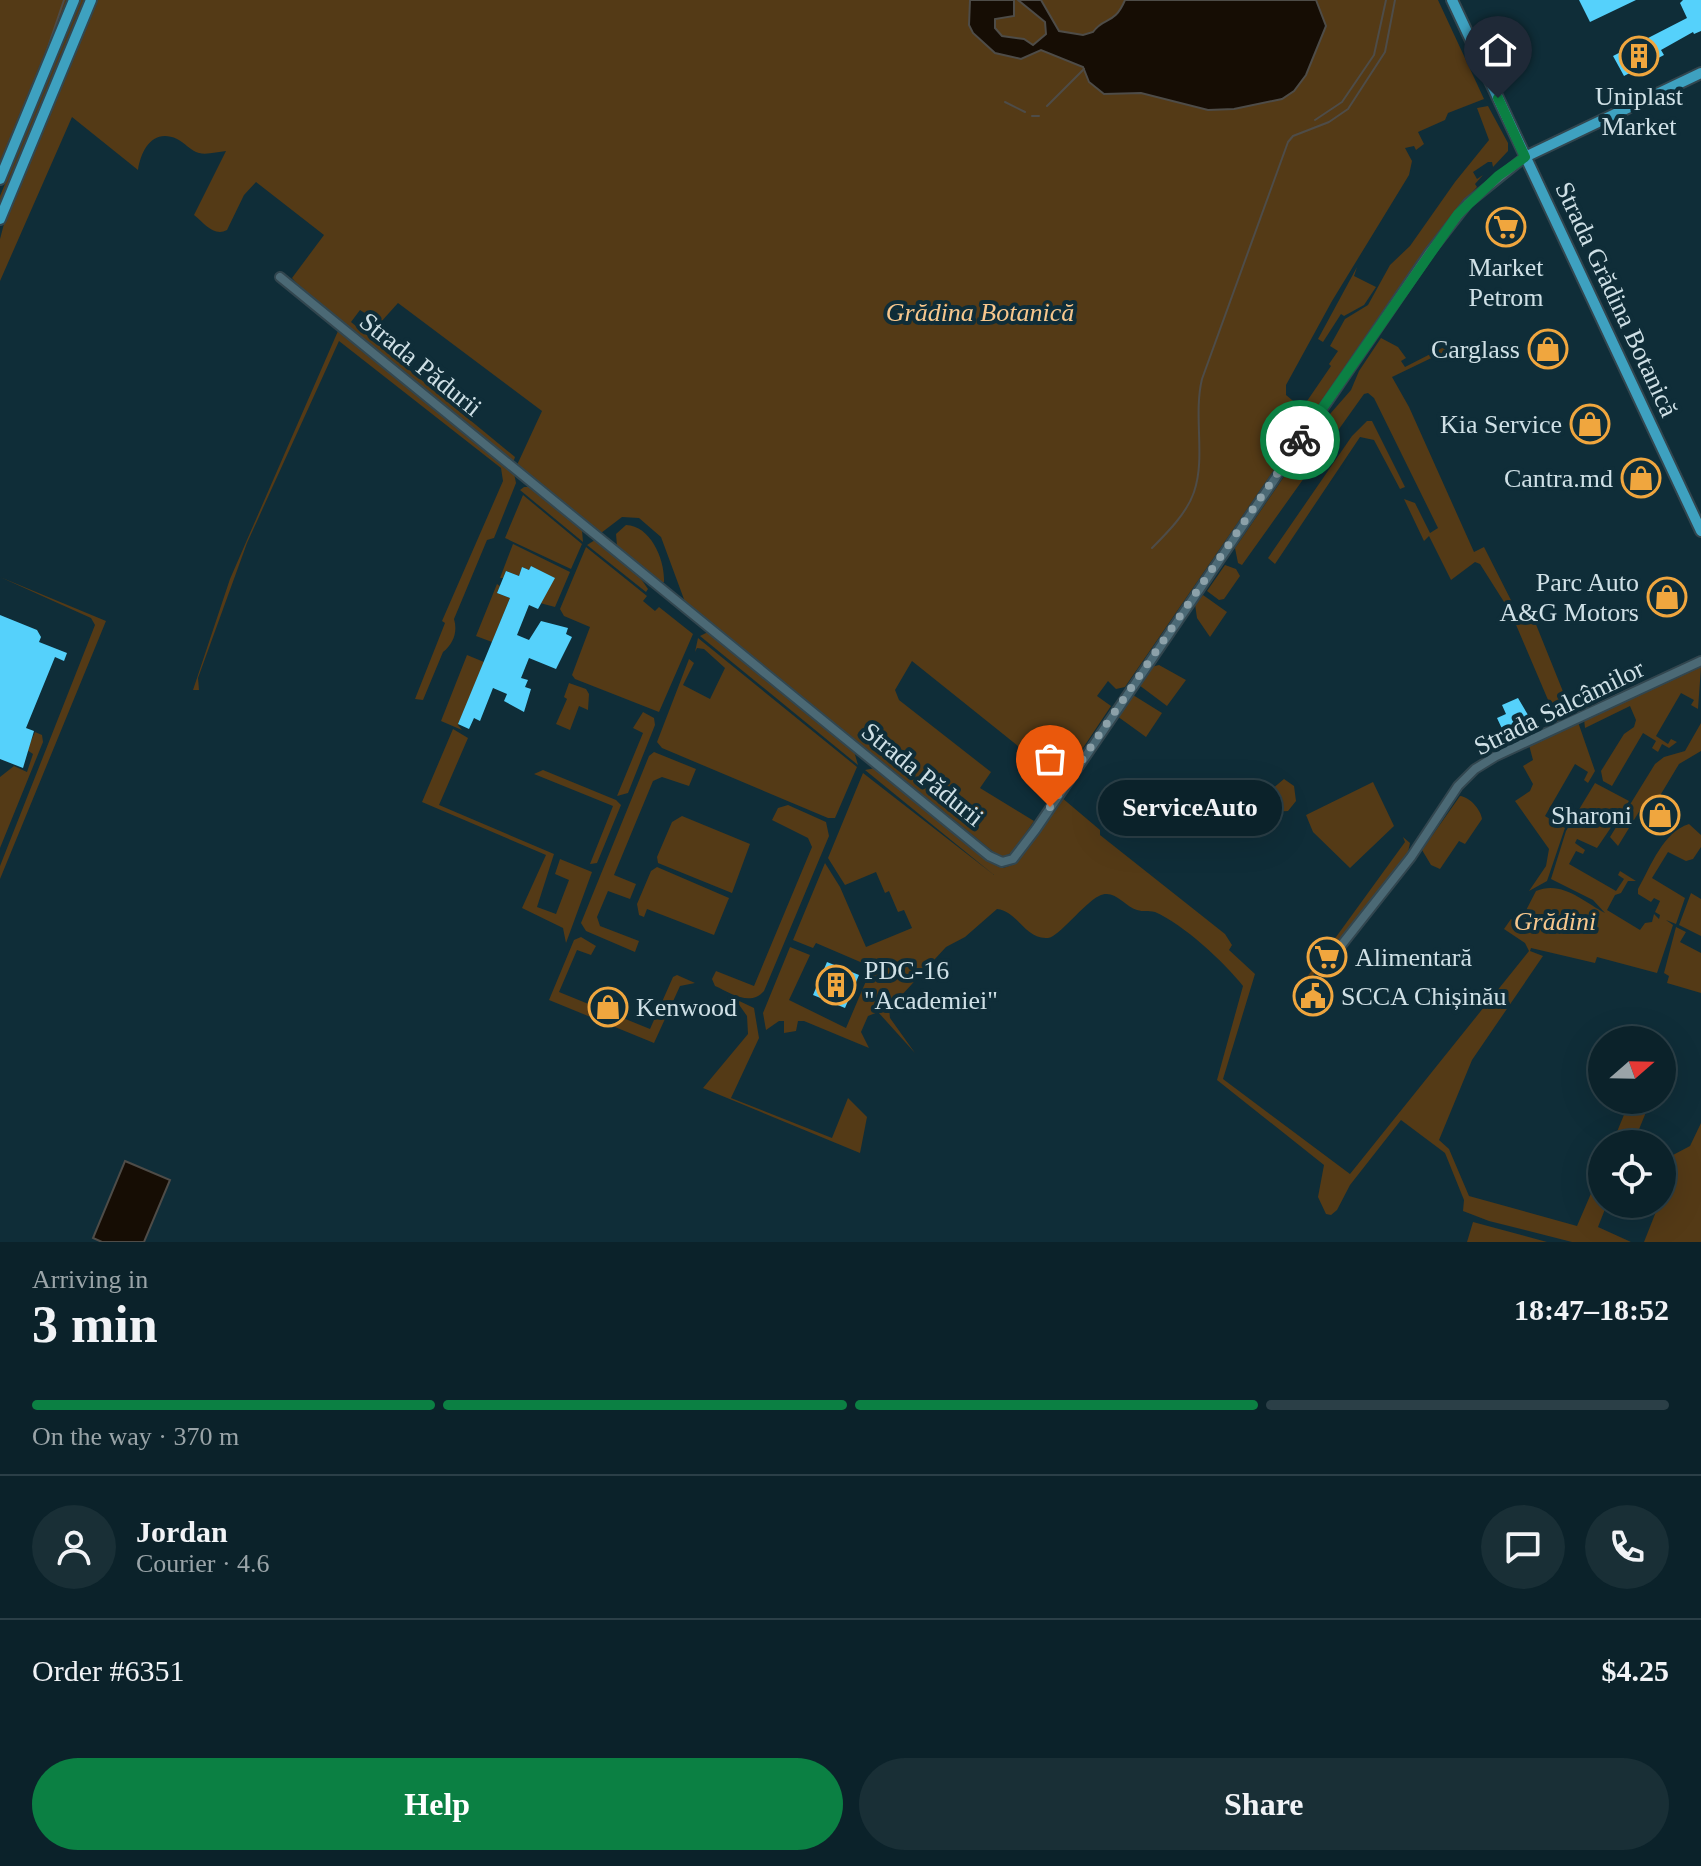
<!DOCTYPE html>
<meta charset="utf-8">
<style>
:root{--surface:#0b222a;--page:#192f36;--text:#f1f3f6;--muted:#9aa4a8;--line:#2b3f47;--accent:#0b8043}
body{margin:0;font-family:"Times New Roman",serif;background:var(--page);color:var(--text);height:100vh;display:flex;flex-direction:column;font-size:30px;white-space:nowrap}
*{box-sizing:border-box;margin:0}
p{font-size:26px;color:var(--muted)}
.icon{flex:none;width:44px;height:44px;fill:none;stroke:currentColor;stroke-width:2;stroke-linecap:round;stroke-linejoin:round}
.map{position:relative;height:1242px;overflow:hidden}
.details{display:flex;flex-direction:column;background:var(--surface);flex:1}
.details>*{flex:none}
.needle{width:52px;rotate:70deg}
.fabs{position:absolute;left:1588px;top:1026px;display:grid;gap:16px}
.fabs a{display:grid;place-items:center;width:88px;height:88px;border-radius:50%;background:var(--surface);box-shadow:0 8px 32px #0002,0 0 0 2px var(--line);font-size:40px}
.pin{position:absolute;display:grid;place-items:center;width:68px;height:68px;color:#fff;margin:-82px -34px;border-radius:50% 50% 50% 0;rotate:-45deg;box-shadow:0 0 8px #0007}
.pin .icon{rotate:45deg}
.courier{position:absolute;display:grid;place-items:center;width:80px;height:80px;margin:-40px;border:6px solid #0b8043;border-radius:50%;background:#fff;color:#222;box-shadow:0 2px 10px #0007}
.bubble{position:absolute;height:56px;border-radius:28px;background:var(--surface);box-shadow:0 8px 32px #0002,0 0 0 2px var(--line);font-size:26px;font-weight:600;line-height:56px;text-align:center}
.headline em{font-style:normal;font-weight:600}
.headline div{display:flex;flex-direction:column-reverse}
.headline{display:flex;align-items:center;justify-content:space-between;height:136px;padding:0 32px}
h1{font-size:52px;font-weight:600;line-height:60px}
.bar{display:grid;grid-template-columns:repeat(4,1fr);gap:12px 8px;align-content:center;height:96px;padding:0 32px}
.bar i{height:10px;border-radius:6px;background:var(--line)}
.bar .current{background:var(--accent)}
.bar p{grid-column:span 4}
.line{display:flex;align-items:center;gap:20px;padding:0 32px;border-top:2px solid var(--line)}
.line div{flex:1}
.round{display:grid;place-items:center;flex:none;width:84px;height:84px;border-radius:42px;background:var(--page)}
.button{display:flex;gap:16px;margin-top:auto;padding:16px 32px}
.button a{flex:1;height:92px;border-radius:48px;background:var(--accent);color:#fff;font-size:32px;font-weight:600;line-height:92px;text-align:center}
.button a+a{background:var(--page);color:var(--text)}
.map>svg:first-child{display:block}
.green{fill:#543a16}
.water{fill:#160d04;stroke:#4e4c48;stroke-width:2}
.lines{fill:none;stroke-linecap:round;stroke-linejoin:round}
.stream{stroke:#4e4c48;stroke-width:2}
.building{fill:#55d1fb}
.minor-casing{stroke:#32464f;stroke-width:12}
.major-casing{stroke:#32464f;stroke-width:14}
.minor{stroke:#4b6975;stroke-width:8}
.major{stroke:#3ea1c0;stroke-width:10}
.done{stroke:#8ca1a9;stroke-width:8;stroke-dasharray:0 14.4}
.route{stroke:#0b8043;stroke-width:10}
.labels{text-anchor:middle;stroke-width:8;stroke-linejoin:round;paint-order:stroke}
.poi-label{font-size:26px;fill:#cfe0e6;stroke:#0f2d38;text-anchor:end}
.street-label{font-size:26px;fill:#cfe0e6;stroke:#0f2d38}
.park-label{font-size:26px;font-style:italic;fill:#f7c78d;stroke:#0f2d38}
</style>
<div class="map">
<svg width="1701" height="1242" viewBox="0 0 1701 1242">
<rect width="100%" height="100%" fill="#0f2d38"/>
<path class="green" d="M 0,0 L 68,0 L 0,163 Z
M 81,0 L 86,0 L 0,208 L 0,196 Z
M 96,0 L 1438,0 L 1484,99 L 1448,113 L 1445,120 L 1418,132 L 1424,144 L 1416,150 L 1414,146 L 1405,148 L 1412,161 L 1409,175 L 1332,301 L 1286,385 L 1286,395 L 1311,416 L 1125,687 L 1116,689 L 1108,681 L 1097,696 L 1111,706 L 1059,784 L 1054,775 L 912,661 L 895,690 L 899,700 L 991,772 L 980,788 L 1034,821 L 1013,852 L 1003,857 L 996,854 L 685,602 L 661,537 L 639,518 L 622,517 L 601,533 L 517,465 L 542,411 L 398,303 L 380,323 L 360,310 L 351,322 L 515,457 L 513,463 L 311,300 L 292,278 L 324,235 L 256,182 L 244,195 L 227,230 C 214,237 204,223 194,215 L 226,151 C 218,152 206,155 199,153 C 191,151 184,142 177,139 C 153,128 141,150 138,170 L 72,117 L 0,281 L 0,239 L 5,220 Z
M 1488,106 L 1508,143 L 1508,151 L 1493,167 L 1492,162 L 1488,162 L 1473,172 L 1477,179 L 1483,175 L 1475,184 L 1477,187 L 1455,211 L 1318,406 L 1305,404 L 1331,366 L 1329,364 L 1338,351 L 1330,346 L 1345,319 L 1368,305 L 1390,265 L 1410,246 L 1455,182 L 1489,140 L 1477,108 Z
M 1357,267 L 1354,276 L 1376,287 L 1364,305 L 1344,316 L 1341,314 L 1323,342 L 1318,339 Z
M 338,331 L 514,473 L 516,483 L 494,538 L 487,540 L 454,619 C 458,632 453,644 443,652 L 423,700 L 415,699 L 445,623 L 442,621 L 503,481 L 501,468 L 339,341 L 247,543 L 198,678 L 199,690 L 193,690 L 230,579 Z
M 1381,338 L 1398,347 L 1406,358 L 1401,361 L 1405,367 L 1448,345 L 1450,349 L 1392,377 L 1409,407 L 1474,552 L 1484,547 L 1519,616 L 1523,615 L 1526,620 L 1533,617 L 1566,699 L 1576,704 L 1597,694 L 1598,703 L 1557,721 L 1511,613 L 1480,564 L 1475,562 L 1451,580 L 1429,536 L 1424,541 L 1404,499 L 1415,503 L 1430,533 L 1438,528 L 1374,398 L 1368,393 L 1364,394 L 1242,565 L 1238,563 L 1235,548 L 1316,430 L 1351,390 L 1359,371 Z
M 1367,421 L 1372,421 L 1405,487 L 1400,489 L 1374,440 L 1360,437 L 1275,564 L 1268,558 L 1352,436 Z
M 524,487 L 530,487 L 582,530 L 583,542 L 520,490 Z
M 523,495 L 582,544 L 571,569 L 505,538 Z
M 626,525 C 651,526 665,560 664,582 L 661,583 L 617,546 L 616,534 Z
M 595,540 L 639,576 L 648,589 L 646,592 L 587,545 Z
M 513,544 L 570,572 L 555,607 L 540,603 L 554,578 L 531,566 L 529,570 L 522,567 L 519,576 L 506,571 L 503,578 L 500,578 Z
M 586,547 L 647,596 L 643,601 L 655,611 L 659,607 L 693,634 L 659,712 L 575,679 L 572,675 L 590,627 L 564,616 L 560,609 Z
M 1225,565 L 1236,569 L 1240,576 L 1224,599 L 1219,600 L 1207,591 Z
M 0,577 L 106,621 L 0,879 L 0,866 L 95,625 L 91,618 Z
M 497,584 L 500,586 L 497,593 L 510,598 L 492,642 L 476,636 Z
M 1203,595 L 1227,612 L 1210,637 L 1197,618 L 1195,604 Z
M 708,632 L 854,751 L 858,765 L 700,636 Z
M 698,638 L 857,767 L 835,818 L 828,818 L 662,748 L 657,742 L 689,659 L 694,663 L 683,685 L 710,699 L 725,668 L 704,649 L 697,648 L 695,652 Z
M 467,655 L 484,662 L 458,725 L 462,730 L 441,721 Z
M 1159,665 L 1186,680 L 1167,706 L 1139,685 L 1151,667 Z
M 1698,667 L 1701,667 L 1698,709 L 1691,705 L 1694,700 L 1681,693 L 1656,736 L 1668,744 L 1671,739 L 1677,742 L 1669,748 L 1662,744 L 1658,752 L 1652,748 L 1656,741 L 1643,733 L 1612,786 L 1603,781 L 1601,771 L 1624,734 L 1634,727 L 1636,720 L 1630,706 L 1585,728 L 1584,719 Z
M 569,683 L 586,689 L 589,694 L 588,710 L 579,706 L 570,730 L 556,724 L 567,699 L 564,697 Z
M 1133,695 L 1162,713 L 1146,737 L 1117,716 Z
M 643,712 L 654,718 L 655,725 L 628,793 L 617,796 L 643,733 L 633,728 Z
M 1578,722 L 1595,771 L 1588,783 L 1584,780 L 1588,772 L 1575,764 L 1545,816 L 1558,824 L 1563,816 L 1568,819 L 1547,881 L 1529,891 L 1546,866 L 1549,849 L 1515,801 L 1530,791 L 1533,784 L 1523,766 L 1533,760 L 1529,745 Z
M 1701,723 L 1701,751 L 1679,764 L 1655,804 L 1665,813 L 1645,802 L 1618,846 L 1610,837 L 1655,764 L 1664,757 L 1685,751 Z
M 453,729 L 468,738 L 439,805 L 554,854 L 537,907 L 556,914 L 569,880 L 555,874 L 560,859 L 592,872 L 566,943 L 563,928 L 522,908 L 546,855 L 422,802 Z
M 35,732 L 42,735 L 43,742 L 0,848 L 0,777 L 14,766 L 27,772 L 33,754 L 27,750 Z
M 654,752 L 696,769 L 689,786 L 662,777 L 653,781 L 614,875 L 636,884 L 630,899 L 608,891 L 597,917 L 600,926 L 639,941 L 635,952 L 586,931 L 581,923 L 649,756 Z
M 875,768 L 1003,868 L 1015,864 L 1061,797 L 1100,830 L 1100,835 L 1225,934 L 1232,945 L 1229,950 L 1255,974 L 1223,1079 L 1350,1174 L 1529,951 L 1525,943 L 1504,929 L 1511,919 L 1519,924 L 1536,891 C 1562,880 1584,902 1605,913 L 1593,900 L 1551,879 L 1566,831 L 1595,783 L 1629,801 L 1597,848 L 1577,839 L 1575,843 L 1585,850 L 1583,854 L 1576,851 L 1569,864 L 1616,891 L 1624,879 L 1618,875 L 1620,871 L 1636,881 L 1628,881 L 1621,893 L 1615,895 L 1607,910 L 1640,930 L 1645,923 L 1652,922 L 1654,914 L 1659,919 L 1660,915 L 1655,912 L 1660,901 L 1654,898 L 1651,902 L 1638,894 L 1638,889 C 1651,866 1663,832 1689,824 L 1701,835 L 1701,847 L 1693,859 L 1686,861 L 1668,852 L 1652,878 L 1685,898 L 1676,924 L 1666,920 L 1673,925 L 1657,973 L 1597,957 L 1595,963 L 1531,948 L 1530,951 L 1543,956 L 1472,1060 L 1439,1140 L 1449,1149 L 1469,1196 L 1577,1226 L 1602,1168 L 1602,1204 L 1607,1204 L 1598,1227 L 1631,1242 L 1572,1242 L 1489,1221 L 1463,1211 L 1464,1200 L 1445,1153 L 1401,1120 L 1350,1185 L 1337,1210 L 1331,1215 L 1326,1214 L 1318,1197 L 1324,1165 L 1217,1080 L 1243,986 C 1224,962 1183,924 1155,912 C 1148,910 1143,912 1137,910 C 1124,906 1114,888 1099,896 C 1084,903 1059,937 1048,938 C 1025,940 1018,911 997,909 L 965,937 L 946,947 L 889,1009 L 890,1018 L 915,1053 L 878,1012 L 868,1016 L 861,1032 L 869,1048 L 804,1021 L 798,1021 L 796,1031 L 784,1033 L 784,1021 L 779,1021 L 766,1030 L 763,1013 L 790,947 L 810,955 L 789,1000 L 846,1028 L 872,967 L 816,943 L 813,948 L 793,940 L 825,863 L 840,887 L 866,947 L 912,928 L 904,910 L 898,912 L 889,891 L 885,893 L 876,872 L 845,885 L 828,858 L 863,773 L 994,875 L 865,770 Z
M 543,770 L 616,800 L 621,805 L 597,863 L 590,864 L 613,806 L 534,774 Z
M 1284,779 L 1294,786 L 1296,801 L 1288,811 L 1272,812 L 1265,803 L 1266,794 Z
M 1373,782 L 1394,826 L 1350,868 L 1313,832 L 1306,815 Z
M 1460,796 C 1470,797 1481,810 1482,819 L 1465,844 L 1459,841 L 1440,869 L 1431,865 L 1422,850 Z
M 788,805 L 826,822 L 829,836 L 764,991 C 750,1007 731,993 715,986 L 712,979 L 716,971 L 754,986 L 812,847 L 808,838 L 772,820 L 778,808 Z
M 682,816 L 750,844 L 732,893 L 658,863 L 657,857 L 672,822 Z
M 1403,837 L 1410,843 L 1407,857 L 1310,979 L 1307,977 L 1405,842 Z
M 657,867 L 729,898 L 714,935 L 647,909 L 644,917 L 639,915 L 637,904 L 651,871 Z
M 1691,893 L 1701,899 L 1701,936 L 1679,925 Z
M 1676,927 L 1686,932 L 1680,942 L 1701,953 L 1701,993 L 1667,983 L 1669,976 L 1664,973 Z
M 581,937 L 596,946 L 591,955 L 577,950 L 559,992 L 650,1029 L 673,977 L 677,975 L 695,983 L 680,986 L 654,1043 L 549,1000 L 574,940 Z
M 735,999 L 754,1008 L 759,1038 L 731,1098 L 832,1138 L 848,1098 L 867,1117 L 860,1153 L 703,1088 L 748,1034 L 747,1016 Z
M 1630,1100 L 1651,1100 L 1633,1144 L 1612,1144 Z
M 1701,1123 L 1701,1242 L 1644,1242 L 1659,1204 L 1662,1204 L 1662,1183 L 1673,1155 L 1690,1146 Z
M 1473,1222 L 1547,1242 L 1467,1242 Z"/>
<path class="water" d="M 970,0 L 1014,0 L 1014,16 L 995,19 L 995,28 L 1002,36 L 1024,39 L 1033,45 L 1046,34 L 1045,22 L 1018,0 L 1041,0 L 1059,31 L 1083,35 L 1093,32 C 1104,16 1114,26 1125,0 L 1316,0 L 1326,26 L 1306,75 L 1294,91 L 1282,99 L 1234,109 L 1208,110 L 1141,93 L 1104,94 L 1089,82 L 1083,67 L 1041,50 L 1021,59 L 995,53 L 973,33 L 969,25 Z
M 125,1161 L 170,1180 L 144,1242 L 102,1242 L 93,1238 Z"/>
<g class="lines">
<path class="stream" d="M 42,65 L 64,0
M 1005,102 L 1025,112
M 1047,106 L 1084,69
M 1032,116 L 1039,116
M 1315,120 L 1342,102 L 1374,55 L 1386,0
M 0,165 L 15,130
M 1152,548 C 1167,533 1187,513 1194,492 C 1206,457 1193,416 1202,379 L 1288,142 L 1293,136 L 1329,122 L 1348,109 L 1385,52 L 1395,0"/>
</g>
<path class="building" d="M 1579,0 L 1636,0 L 1590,22 Z
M 1683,0 L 1701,0 L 1701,31 L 1694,34 L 1693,32 L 1661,50 L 1664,55 L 1624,76 L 1613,56 L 1687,18 L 1680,3 Z
M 531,566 L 555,578 L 538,609 L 529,605 L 517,635 L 529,640 L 541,621 L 568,628 L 566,634 L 572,637 L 556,669 L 529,658 L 521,678 L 528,680 L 525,687 L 531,689 L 524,712 L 504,701 L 507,694 L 493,688 L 480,721 L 474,718 L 469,729 L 458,724 L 510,598 L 497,593 L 506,571 L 519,576 L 522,567 L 529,570 Z
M 0,615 L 37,630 L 41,637 L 39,642 L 67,653 L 64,661 L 55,657 L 26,728 L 34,731 L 23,768 L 0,759 Z
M 1518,698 L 1531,720 L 1504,733 L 1497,718 L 1506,714 L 1502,705 Z
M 827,962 L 859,975 L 845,1008 L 813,995 Z"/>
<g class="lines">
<defs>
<path id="minor" d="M 280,277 L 989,856 L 1002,862 L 1013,859 L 1036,829 L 1429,253 L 1468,203 L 1525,157
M 1332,957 L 1411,857 L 1458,786 L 1475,769 L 1496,756 L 1701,661"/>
<path id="major" d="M 1452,0 L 1701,531
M 1525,157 L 1701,73
M 0,179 L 74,0
M 0,219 L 91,0"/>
</defs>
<use href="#minor" class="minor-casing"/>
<use href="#major" class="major-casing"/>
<use href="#minor" class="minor"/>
<use href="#major" class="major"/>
</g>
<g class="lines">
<path class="done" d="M 1050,807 L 1300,440"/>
<path class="route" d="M 1300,440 L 1458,214 L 1498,176 L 1525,157 L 1498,98"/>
</g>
<defs>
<symbol id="building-ring" viewBox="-11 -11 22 22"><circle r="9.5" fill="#0f2d38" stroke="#f0a63e" stroke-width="1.5"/><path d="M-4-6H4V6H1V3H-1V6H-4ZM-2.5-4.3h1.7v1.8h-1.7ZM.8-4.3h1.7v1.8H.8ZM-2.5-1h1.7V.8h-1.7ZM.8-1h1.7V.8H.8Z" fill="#f0a63e"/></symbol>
<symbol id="supermarket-ring" viewBox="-11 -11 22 22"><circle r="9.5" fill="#0f2d38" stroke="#f0a63e" stroke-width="1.5"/><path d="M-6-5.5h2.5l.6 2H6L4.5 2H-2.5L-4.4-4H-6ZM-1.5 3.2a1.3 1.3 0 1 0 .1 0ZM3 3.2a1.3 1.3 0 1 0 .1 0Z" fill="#f0a63e"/></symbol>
<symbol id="shop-ring" viewBox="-11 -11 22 22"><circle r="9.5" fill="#0f2d38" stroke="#f0a63e" stroke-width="1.5"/><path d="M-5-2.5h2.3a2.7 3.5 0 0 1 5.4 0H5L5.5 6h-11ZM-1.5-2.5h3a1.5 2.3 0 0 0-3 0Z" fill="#f0a63e"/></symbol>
<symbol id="civic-ring" viewBox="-11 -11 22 22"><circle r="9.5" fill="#0f2d38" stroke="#f0a63e" stroke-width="1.5"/><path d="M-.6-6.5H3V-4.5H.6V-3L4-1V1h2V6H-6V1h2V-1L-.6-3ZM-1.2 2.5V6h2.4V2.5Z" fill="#f0a63e"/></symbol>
</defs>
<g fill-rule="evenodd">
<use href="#building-ring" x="1617" y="34" width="44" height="44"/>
<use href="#supermarket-ring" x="1484" y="205" width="44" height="44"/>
<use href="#shop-ring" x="1526" y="327" width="44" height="44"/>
<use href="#shop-ring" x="1568" y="402" width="44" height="44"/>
<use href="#shop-ring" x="1619" y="456" width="44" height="44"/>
<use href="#shop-ring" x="1645" y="575" width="44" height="44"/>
<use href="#shop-ring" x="1638" y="793" width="44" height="44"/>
<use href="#supermarket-ring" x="1305" y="935" width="44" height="44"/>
<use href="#building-ring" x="814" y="963" width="44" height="44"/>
<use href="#civic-ring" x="1291" y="974" width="44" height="44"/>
<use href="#shop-ring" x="586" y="985" width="44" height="44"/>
</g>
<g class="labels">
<g class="poi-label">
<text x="1639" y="105" text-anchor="middle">Uniplast<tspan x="1639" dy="30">Market</tspan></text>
<text x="1506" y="276" text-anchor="middle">Market<tspan x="1506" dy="30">Petrom</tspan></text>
<text x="1520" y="358">Carglass</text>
<text x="1562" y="433">Kia Service</text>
<text x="1613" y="487">Cantra.md</text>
<text x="1639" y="591">Parc Auto<tspan x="1639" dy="30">A&amp;G Motors</tspan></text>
<text x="1632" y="824">Sharoni</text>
<text x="1355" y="966" text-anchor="start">Alimentară</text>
<text x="864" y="979" text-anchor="start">PDC-16<tspan x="864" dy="30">"Academiei"</tspan></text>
<text x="1341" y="1005" text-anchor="start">SCCA Chișinău</text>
<text x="636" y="1016" text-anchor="start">Kenwood</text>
</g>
<g class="street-label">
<text transform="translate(1617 299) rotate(65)" y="9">Strada Grădina Botanică</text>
<text transform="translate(421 364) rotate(39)" y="9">Strada Pădurii</text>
<text transform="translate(1559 707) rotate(-26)" y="9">Strada Salcâmilor</text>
<text transform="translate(923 774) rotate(39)" y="9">Strada Pădurii</text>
</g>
<g class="park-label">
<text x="980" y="321">Grădina Botanică</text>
<text x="1555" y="930">Grădini</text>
</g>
</g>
</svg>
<div class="fabs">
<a><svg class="needle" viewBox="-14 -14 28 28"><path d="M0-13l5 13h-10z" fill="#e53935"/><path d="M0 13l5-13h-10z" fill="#9aa4a8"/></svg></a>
<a><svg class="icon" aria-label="locate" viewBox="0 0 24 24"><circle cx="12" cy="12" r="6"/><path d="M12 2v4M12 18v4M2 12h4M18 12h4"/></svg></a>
</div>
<div class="pin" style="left:1050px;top:807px;background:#ea580c"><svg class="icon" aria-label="bag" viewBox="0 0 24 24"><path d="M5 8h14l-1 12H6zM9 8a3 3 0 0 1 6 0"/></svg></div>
<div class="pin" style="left:1498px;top:98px;background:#1f2937"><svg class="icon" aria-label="home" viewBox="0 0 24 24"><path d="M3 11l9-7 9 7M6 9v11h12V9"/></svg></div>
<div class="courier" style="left:1300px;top:440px"><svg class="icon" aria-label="bike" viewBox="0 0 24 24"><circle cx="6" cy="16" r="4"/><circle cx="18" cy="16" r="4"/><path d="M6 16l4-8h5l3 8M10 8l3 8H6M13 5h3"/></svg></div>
<div class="bubble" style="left:1098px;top:780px;width:184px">ServiceAuto</div>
</div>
<section class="details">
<div class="headline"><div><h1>3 min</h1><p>Arriving in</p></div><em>18:47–18:52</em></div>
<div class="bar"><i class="current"></i><i class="current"></i><i class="current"></i><i></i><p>On the way · 370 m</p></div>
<div class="line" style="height:144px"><a class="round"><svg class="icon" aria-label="person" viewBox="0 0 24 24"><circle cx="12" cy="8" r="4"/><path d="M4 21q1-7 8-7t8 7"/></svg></a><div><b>Jordan</b><p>Courier · 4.6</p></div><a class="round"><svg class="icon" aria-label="chat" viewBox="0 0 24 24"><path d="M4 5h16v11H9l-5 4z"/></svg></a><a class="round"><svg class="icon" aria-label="phone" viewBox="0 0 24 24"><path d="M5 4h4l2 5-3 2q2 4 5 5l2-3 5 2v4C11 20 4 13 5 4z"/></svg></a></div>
<div class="line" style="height:104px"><div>Order #6351</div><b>$4.25</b></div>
<div class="button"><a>Help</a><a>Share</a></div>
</section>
